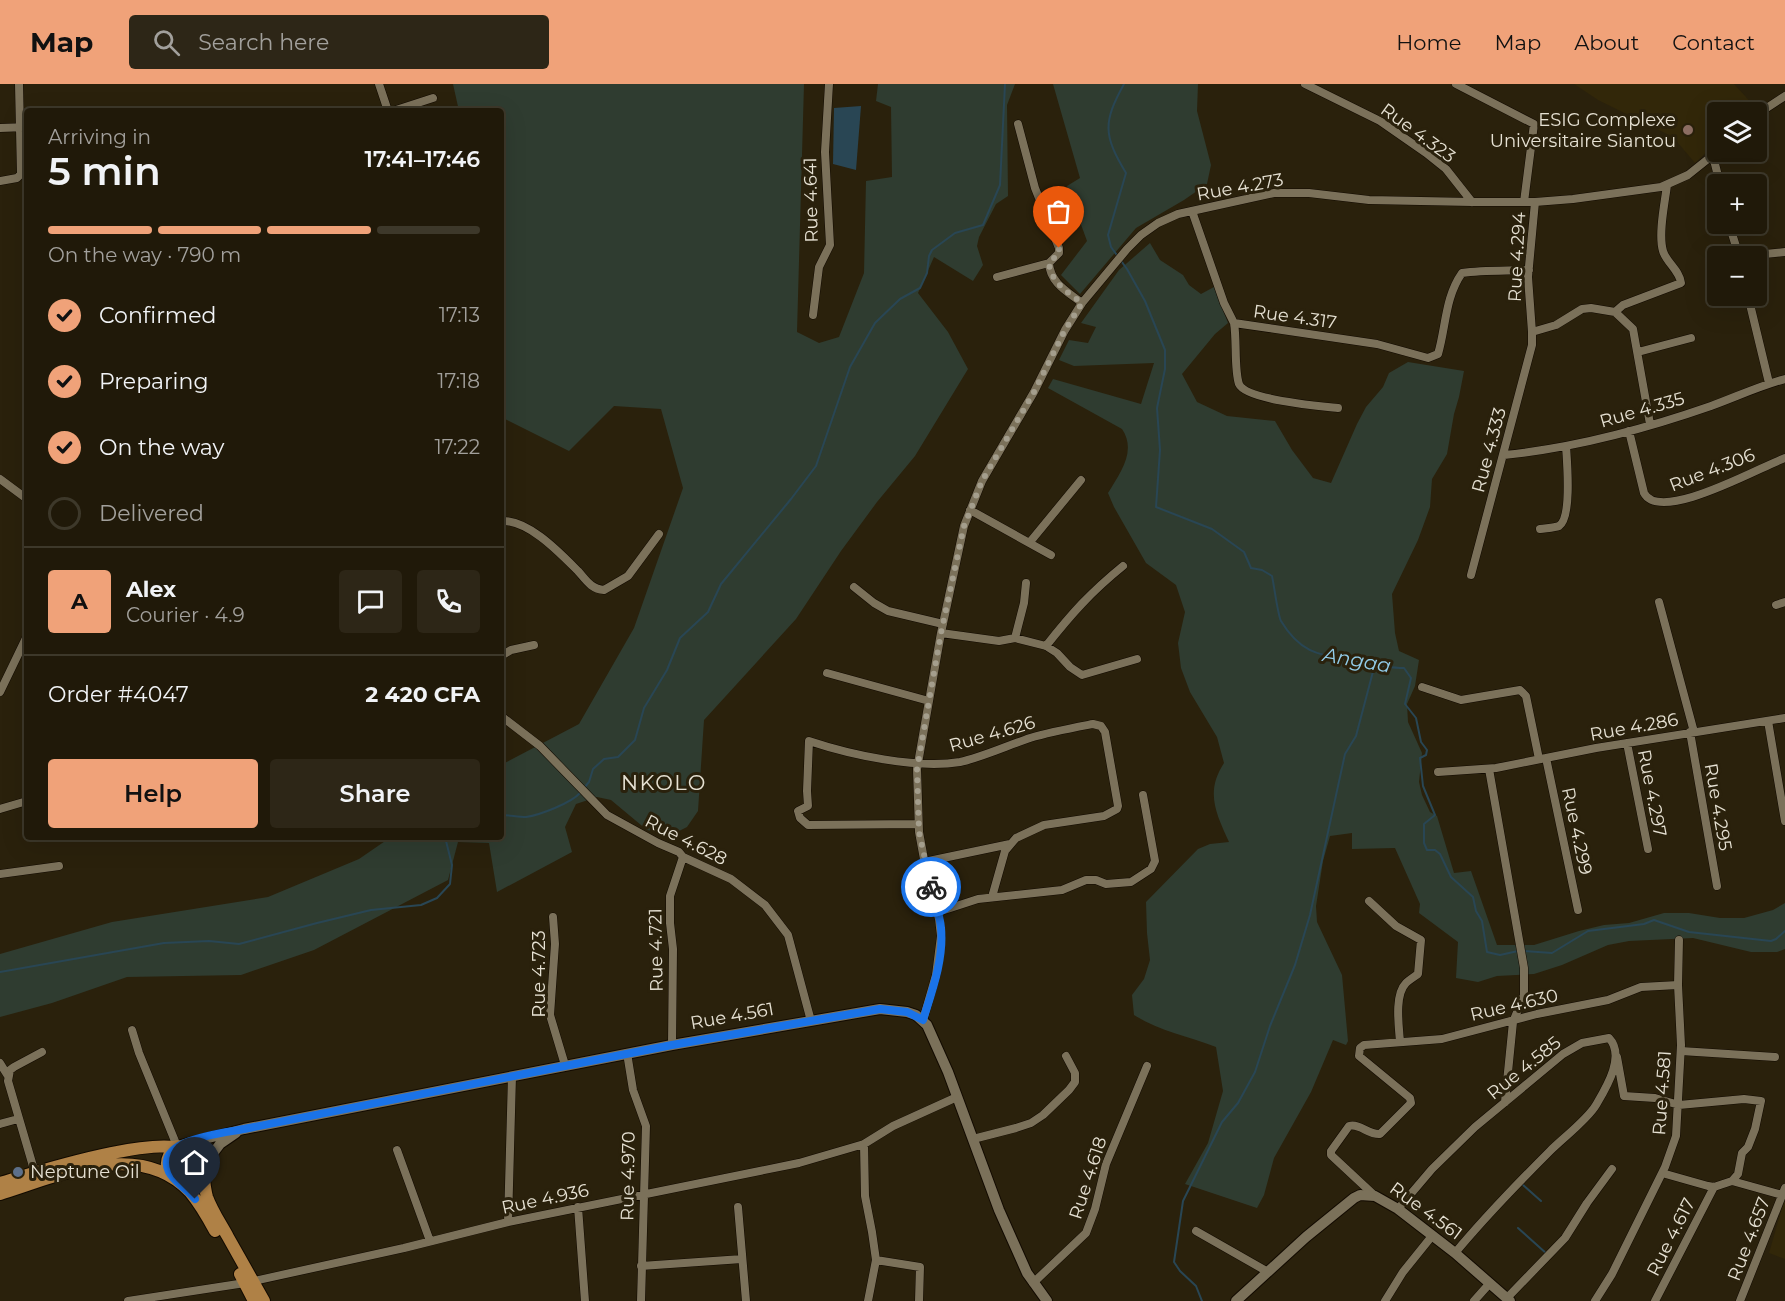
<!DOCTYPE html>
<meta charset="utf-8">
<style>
:root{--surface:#201909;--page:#2d2617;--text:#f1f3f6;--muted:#a2a09c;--line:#3d382a;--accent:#f0a279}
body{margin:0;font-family:Montserrat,sans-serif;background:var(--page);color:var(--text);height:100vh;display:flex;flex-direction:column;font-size:22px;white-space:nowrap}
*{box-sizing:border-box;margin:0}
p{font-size:20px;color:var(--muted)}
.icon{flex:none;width:33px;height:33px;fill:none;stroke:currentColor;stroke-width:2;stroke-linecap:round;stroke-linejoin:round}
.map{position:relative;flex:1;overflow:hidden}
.side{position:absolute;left:24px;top:24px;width:480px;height:732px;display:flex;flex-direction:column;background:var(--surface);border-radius:6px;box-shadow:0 6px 24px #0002,0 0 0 2px var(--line)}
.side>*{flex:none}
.tools{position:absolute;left:1707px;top:18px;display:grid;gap:12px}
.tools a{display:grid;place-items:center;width:60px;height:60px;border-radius:6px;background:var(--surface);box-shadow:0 6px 24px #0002,0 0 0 2px var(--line);font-size:30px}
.pin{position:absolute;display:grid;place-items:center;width:51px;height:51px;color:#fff;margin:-62px -26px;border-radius:50% 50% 50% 0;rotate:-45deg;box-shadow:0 0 6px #0007}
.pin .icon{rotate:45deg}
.courier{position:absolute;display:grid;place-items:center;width:60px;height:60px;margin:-30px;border:4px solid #1a73e8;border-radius:50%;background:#fff;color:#222;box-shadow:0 2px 8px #0007}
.headline em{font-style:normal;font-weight:600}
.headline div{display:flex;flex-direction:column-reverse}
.headline{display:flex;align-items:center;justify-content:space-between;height:102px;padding:0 24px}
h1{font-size:39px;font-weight:600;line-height:45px}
.bar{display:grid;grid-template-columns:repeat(4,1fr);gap:9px 6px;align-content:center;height:72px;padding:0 24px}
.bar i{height:8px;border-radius:4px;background:var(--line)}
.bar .selected{background:var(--accent)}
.bar p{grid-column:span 4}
.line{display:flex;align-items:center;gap:15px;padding:0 24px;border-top:2px solid var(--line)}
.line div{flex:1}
.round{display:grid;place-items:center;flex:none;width:63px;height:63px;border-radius:6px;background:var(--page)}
ol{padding:0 24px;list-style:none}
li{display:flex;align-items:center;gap:18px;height:66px}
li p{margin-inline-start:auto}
li .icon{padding:6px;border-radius:50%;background:var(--accent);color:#111;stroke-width:4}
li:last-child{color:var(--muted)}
li i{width:33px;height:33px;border:3px solid var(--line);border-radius:50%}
.action{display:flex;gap:12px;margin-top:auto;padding:12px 24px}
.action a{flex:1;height:69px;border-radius:6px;background:var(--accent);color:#111;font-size:24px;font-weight:600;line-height:69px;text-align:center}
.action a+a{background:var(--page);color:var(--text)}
header{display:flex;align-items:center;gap:36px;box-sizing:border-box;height:84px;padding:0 30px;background:var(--accent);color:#111}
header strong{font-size:28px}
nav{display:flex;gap:33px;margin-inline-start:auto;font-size:21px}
.search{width:420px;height:54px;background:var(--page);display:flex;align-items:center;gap:15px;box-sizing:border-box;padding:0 21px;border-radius:6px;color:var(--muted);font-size:22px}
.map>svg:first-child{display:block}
.built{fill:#322709}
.green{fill:#2f3c30}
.water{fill:#294654}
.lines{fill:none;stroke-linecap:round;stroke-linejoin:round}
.stream{stroke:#294654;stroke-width:2}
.street-casing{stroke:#120a00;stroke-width:9}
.secondary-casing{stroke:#120a00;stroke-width:12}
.primary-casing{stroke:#120a00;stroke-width:14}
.street{stroke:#7b715a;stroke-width:8}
.secondary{stroke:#7b715a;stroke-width:10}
.primary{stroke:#af8146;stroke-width:12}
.done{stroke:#a49e8d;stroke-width:6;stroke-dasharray:0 10.8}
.route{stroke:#1a73e8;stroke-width:8}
.education-dot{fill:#8d6e63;stroke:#2a210c;stroke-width:2}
.service-dot{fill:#5c6f8a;stroke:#2a210c;stroke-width:2}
.labels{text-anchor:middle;stroke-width:6;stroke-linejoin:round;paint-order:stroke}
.poi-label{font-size:18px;fill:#e6e1d3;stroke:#2a210c;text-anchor:end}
.street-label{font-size:18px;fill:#e6e1d3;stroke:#2a210c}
.water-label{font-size:20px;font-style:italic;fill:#92cce9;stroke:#2a210c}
.quarter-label{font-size:21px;letter-spacing:1.5px;fill:#e6e1d3;stroke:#2a210c}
</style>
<header>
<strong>Map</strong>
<div class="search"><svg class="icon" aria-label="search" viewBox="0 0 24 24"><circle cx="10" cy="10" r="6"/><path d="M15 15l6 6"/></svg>Search here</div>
<nav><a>Home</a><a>Map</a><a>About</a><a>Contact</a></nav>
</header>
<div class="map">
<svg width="1785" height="1217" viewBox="0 0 1785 1217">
<rect width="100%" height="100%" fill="#2a210c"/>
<path class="built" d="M 1574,0 L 1734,0 L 1757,25 L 1752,28 L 1718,28 L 1717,58 L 1695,79 L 1673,53 L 1598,16 Z
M 1785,1114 L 1785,1175 L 1769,1169 Z"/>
<path class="green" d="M 453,0 L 804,0 L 797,248 L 819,259 L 839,253 L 864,189 L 866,97 L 892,93 L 891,23 L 876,17 L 878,0 L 1015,0 L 1007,21 L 1008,112 L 996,120 L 979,153 L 977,162 L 983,181 L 973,197 L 934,173 L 918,209 L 948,248 L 968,285 L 915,372 L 877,418 L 841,467 L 796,535 L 704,636 L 698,727 L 687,743 L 671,751 L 647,746 L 611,716 L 597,713 L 576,720 L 565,743 L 572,768 L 497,808 L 489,759 L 458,758 L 448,796 L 314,866 L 241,891 L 127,893 L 52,919 L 0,933 L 0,870 L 112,838 L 268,813 L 359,775 L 391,753 L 501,753 L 501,681 L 579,640 L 634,544 L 683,404 L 661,325 L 614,322 L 569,367 L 501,333 L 501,27 L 459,27 Z
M 1053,0 L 1198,0 L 1197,27 L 1211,81 L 1207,100 L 1184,116 L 1136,144 L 1080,210 L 1061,191 L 1087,157 L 1067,102 L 1080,94 Z
M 1150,159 L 1160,176 L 1183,191 L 1189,201 L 1201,210 L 1214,203 L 1228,239 L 1215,250 L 1182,290 L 1197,318 L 1227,332 L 1275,337 L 1292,366 L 1313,394 L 1331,399 L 1357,340 L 1366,323 L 1383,303 L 1389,289 L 1408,278 L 1464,287 L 1459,313 L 1454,330 L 1447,370 L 1432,395 L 1430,423 L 1418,456 L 1392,510 L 1395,549 L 1399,567 L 1419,576 L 1415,602 L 1407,620 L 1408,638 L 1422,669 L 1419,698 L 1422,711 L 1430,728 L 1437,732 L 1454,789 L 1471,787 L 1497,861 L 1534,861 L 1579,847 L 1604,841 L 1629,839 L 1664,829 L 1689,829 L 1720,834 L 1744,834 L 1773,826 L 1785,819 L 1785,865 L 1777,868 L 1751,868 L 1693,854 L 1629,857 L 1608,861 L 1562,881 L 1534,890 L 1497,892 L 1478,898 L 1456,894 L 1458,858 L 1419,829 L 1420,820 L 1395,764 L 1352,765 L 1352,749 L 1330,752 L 1323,777 L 1316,822 L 1317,838 L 1342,891 L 1348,957 L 1346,961 L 1333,956 L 1311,1008 L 1274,1074 L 1264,1111 L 1257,1124 L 1185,1100 L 1208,1059 L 1223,1007 L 1216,963 C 1188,952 1159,947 1134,931 L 1132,911 L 1144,895 L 1150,876 L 1147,849 L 1146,818 L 1198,765 L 1210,760 L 1229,758 C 1216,729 1205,708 1224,679 L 1217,653 L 1190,608 L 1181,584 L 1178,559 L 1185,528 L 1176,501 L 1146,479 L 1114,423 L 1108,409 C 1120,389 1137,367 1122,345 L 1048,304 L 1053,295 L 1141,320 L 1154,279 L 1074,282 L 1059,276 L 1069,256 L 1088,259 L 1096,243 L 1081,239 L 1119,186 Z"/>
<path class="water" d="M 861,22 L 856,86 L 833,80 L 834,24 Z"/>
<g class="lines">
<path class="stream" d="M 1124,0 C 1103,38 1103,51 1126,89 L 1108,151 L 1111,163 L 1127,185 L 1145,217 L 1165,266 L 1165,285 L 1157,324 L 1160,366 L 1156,423 L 1212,445 L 1244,468 L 1251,484 L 1262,486 L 1272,492 C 1274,501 1278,532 1281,537 C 1302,572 1323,571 1359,578 C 1374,581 1389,584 1404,584 L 1411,594 L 1405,620 L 1416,634 L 1421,658 L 1427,666 L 1426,671 L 1420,674 L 1423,702 L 1435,731 L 1424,740 L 1424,759 L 1427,766 L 1435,766 L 1440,770 L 1451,793 L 1473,813 L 1476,827 L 1482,837 L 1487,868 L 1500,871 L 1518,867
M 584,704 L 589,698 L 593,685 L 604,675 L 618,673 L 635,656 L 644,624 L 667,586 L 680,554 L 708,528 L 721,500 L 791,415 L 816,382 L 850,283 L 875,239 L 900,215 L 920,204 L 927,189 L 929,172 L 932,166 L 955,149 L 983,141 L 1000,101 L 1005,0
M 501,731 C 509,731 518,733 526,733 C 540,731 571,719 580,709
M 1524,867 L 1552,869 L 1588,847 L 1644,840 L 1654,836 L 1689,848 L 1771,857 L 1776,855 L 1785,847
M 0,888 L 164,859 L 209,857 L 239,860 L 317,839 L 371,826 L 421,821 L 437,814 L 450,800 L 452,781 L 445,753
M 1522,1100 L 1541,1117
M 1518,1144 L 1547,1170
M 1202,1217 L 1196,1202 L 1180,1187 L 1174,1178 L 1183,1117 L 1222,1038 L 1238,1019 L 1255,988 L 1270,942 L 1295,881 L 1310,831 L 1345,670 L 1356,652 L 1375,580"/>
<defs>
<path id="street" d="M 379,0 L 388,27
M 1305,0 L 1380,37 L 1426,69 L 1446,85 L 1472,118
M 1456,0 L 1534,40 L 1524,118
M 393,27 L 433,14
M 1756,31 L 1785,12
M 1018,40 L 1035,104 L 1059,164 L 1059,169 L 1049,179 C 1050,199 1068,208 1082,219
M 0,44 L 27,43
M 1713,72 L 1720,100
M 0,97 L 17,94 L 21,90 L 19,0
M 1535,118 L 1528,193 L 1532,248 L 1556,241 L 1582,225 L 1591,224 L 1615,228 L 1623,221 L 1681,199 C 1680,187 1666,178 1663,167 C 1658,150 1665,118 1667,101
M 1192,127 L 1224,219 L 1234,239 L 1377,260 L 1428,274 L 1438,270 C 1446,243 1445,213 1462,189 C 1484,186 1506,187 1529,186
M 1729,140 L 1739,172
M 1745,172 L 1785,168
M 997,193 L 1049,179
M 1748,212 L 1769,299
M 1615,228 L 1633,245 L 1650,340
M 813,231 L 819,183 L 830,161 L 825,68 L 829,0
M 1234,239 C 1237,256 1234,286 1239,300 C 1246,316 1319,322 1338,324
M 1638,268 L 1691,254
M 1629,347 L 1644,409 C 1660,440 1760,383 1785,374
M 1504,371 C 1574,364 1645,345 1711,322 C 1736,313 1759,302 1785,295
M 0,395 L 27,415
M 970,426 L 1051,471
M 501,437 C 528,435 560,469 578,487 C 586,496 591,505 604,506 L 628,492 L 659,450
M 1540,445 C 1545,444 1554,444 1559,442 C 1572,434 1567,377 1566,362
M 1030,458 L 1081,396
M 1471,491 L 1532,261 L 1532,248
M 854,503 L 874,519 L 888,527 L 943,540
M 1659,518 L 1694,648
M 1776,521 L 1785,518
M 941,549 L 999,557 L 1015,554 L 1046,562 L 1057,569 L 1070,583 L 1082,591 L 1137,575
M 1015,554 L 1024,519 L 1026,499
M 1046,562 C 1072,529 1091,508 1123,482
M 501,572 L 511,566 L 534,561
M 827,589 L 929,617
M 1422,603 L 1461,616 L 1520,606 L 1526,612 L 1539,675
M 0,608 L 27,552
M 501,632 L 540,662 L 607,731 L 658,759 L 679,768 L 683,773 L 731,795 L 765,821 L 788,851 L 811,937
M 1768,637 L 1785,737
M 1690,648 L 1717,802
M 1627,659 L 1648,765
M 1546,674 L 1578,826
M 1489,685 L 1524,884 L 1524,911 L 1513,938 L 1505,1018
M 1438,688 L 1496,684 L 1596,664 L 1785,634
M 0,725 L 27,717
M 918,740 L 808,741 L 800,734 L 798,727 L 808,722 L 807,707 L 809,657 C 851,671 916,685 960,678 C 980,674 1009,661 1030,654 C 1050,648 1072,644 1093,640 L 1101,642 L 1105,648 L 1118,722 L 1117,725 L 1104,732 L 1044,741 L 1016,754 L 1005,767 L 992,813
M 924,778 L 1010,760
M 0,790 L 59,782
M 1369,817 L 1396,842 L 1421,856 L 1418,890 C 1414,893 1409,896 1406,899 C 1394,911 1399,943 1400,958
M 938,828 L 978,815 L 1062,806 L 1086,796 L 1096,796 L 1106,800 L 1131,798 L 1151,785 L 1155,777 L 1143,711
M 553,833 L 555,860 L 550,931 L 565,981
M 923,936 L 936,891 L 941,852 L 939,835 L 926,786 L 919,748 L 917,685 L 941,549 L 964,442 L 982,397 L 1034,308 L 1065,246 L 1082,219 L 1127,165 L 1141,151 L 1158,139 L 1178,130 L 1274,109 L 1309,109 L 1369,116 L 1472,118 L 1535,118 L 1573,115 L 1661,103 L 1688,91 L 1718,67
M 132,946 L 139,969 L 177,1062
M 672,961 L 673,865 L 670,839 L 670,812 L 683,773
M 1681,967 L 1775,973
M 627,969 L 633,1006 L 646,1042 L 641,1217
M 1617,973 L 1624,1012 L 1655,1014 L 1679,1021 L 1744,1015 L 1761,1017 L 1755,1045 L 1748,1063 L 1742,1069 L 1738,1090 L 1732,1097 L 1714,1103 L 1708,1102 L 1662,1089
M 0,979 L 8,992
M 0,1040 L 18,1035
M 973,1055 L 1016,1044 L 1031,1039 L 1043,1031 L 1069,1006 L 1075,998 L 1075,989 L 1066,972
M 864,1060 L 865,1112 L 872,1148 L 876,1176 L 868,1217
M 397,1066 L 430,1157
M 35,1089 L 8,997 L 10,986 L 14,983 L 42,968
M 1732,1097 L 1782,1111
M 1375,1112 L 1331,1071 L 1331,1067 L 1349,1042 C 1360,1039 1368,1051 1380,1050 L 1411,1019 L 1410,1014 L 1359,972 L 1360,964 L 1364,961 L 1442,955 L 1537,930 L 1608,916 L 1641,903 L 1678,901
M 578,1123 L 585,1217
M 738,1123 L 746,1217
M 1398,1125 L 1432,1085 L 1475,1043 L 1563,970 L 1582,959 L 1609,954 C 1626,972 1606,1004 1596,1021 C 1588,1035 1562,1055 1550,1067 C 1517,1100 1485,1133 1455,1169
M 508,1138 L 512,992
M 1196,1147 L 1268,1188
M 876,1176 L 920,1183 L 919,1217
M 641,1182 L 742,1175
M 1033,1199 L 1086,1149 L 1095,1125 L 1106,1080 L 1147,982
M 1507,1214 L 1565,1154 L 1587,1119 L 1612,1085
M 128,1217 L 245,1199 L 404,1164 L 508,1138 L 799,1079 L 864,1060 L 893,1042 L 957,1013
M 1385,1217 L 1403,1188 L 1432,1152
M 1474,1217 L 1490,1199
M 1595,1217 L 1612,1190 L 1665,1083 L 1676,1052 L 1681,961 L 1678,901 L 1679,856
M 1655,1217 L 1714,1103
M 1740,1217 L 1785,1104"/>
<path id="secondary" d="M 177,1062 L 244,1045 L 672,961 L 880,925 L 907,928 L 916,931 L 927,941 L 948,988 L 999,1126 L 1027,1189 L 1047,1217
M 202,1084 L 220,1060 L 236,1049
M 1236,1217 L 1306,1153 L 1354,1114 L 1360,1111 L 1375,1112 L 1398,1125 L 1455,1169 L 1510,1217"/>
<path id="primary" d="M 177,1062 C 166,1072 163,1082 173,1094 L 190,1093 L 202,1084
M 0,1099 C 34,1089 169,1045 194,1070 C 205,1081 203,1099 207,1113 C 212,1127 221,1140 228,1153 C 240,1174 252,1196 264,1217
M 0,1110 C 58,1092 140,1054 190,1108 C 200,1120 208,1134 215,1147
M 240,1190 L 254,1217"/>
</defs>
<use href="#street" class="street-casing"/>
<use href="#secondary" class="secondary-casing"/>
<use href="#primary" class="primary-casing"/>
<use href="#street" class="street"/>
<use href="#secondary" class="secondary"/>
<use href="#primary" class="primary"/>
</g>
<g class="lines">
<path class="done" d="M 931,803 L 919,748 L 917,685 L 941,549 L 964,442 L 982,397 L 1034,308 L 1065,246 L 1082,219 C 1068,208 1051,199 1049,179 L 1059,169 L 1059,164"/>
<path class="route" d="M 195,1115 C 188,1106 174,1098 169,1088 C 153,1055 225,1049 244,1045 L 672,961 L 880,925 L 907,928 L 923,936 C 932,907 944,875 941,844 C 940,830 934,817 931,803"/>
</g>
<circle class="education-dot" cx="1688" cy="46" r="6"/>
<circle class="service-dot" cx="18" cy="1088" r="6"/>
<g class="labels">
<g class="poi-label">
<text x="1676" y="42">ESIG Complexe<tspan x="1676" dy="21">Universitaire Siantou</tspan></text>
<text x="30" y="1094" text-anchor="start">Neptune Oil</text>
</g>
<g class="street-label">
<text transform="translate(1418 49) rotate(36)" y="6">Rue 4.323</text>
<text transform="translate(1240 103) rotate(-10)" y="6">Rue 4.273</text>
<text transform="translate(811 116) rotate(-91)" y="6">Rue 4.641</text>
<text transform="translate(1517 173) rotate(-87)" y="6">Rue 4.294</text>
<text transform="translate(1295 233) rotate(8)" y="6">Rue 4.317</text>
<text transform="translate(1642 326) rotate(-16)" y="6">Rue 4.335</text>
<text transform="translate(1489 366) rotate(-75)" y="6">Rue 4.333</text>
<text transform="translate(1712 386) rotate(-21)" y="6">Rue 4.306</text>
<text transform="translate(1634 643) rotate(-10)" y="6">Rue 4.286</text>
<text transform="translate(992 650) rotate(-16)" y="6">Rue 4.626</text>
<text transform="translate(1652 709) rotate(79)" y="6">Rue 4.297</text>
<text transform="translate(1718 723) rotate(80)" y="6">Rue 4.295</text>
<text transform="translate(1577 747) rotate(78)" y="6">Rue 4.299</text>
<text transform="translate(686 756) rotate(27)" y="6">Rue 4.628</text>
<text transform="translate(656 866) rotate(-91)" y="6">Rue 4.721</text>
<text transform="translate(539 890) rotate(-90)" y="6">Rue 4.723</text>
<text transform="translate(1514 921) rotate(-13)" y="6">Rue 4.630</text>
<text transform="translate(732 932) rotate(-10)" y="6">Rue 4.561</text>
<text transform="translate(1524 984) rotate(-39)" y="6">Rue 4.585</text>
<text transform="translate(1662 1009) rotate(-86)" y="6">Rue 4.581</text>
<text transform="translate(628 1092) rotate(-89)" y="6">Rue 4.970</text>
<text transform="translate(1088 1094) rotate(-72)" y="6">Rue 4.618</text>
<text transform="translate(545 1115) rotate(-12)" y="6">Rue 4.936</text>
<text transform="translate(1426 1127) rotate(36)" y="6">Rue 4.561</text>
<text transform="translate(1671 1153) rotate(-63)" y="6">Rue 4.617</text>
<text transform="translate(1749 1155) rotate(-69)" y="6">Rue 4.657</text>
</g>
<g class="water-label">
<text transform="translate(1357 576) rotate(10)" y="7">Angaa</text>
</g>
<g class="quarter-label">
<text x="664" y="706">NKOLO</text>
</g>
</g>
</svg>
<div class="tools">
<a><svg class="icon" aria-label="layers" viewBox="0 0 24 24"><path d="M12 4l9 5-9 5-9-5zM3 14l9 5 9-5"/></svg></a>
<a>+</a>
<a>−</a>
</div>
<div class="pin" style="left:1059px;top:164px;background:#ea580c"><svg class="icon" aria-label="bag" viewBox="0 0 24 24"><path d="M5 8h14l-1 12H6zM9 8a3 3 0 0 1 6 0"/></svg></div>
<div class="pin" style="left:195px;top:1115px;background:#1f2937"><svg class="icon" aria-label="home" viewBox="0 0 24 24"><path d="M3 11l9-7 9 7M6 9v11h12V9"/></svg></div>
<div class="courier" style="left:931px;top:803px"><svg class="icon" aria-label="bike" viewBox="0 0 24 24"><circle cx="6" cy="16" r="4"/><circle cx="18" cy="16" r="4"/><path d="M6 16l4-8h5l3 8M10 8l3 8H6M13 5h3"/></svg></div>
<section class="side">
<div class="headline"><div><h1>5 min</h1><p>Arriving in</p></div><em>17:41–17:46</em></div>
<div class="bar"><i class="selected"></i><i class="selected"></i><i class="selected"></i><i></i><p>On the way · 790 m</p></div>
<ol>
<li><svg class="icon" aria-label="check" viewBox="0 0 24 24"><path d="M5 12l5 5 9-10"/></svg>Confirmed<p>17:13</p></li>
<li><svg class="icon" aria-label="check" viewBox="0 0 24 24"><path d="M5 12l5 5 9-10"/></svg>Preparing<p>17:18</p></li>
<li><svg class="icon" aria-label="check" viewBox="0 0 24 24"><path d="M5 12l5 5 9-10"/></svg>On the way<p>17:22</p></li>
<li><i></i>Delivered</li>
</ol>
<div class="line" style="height:108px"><b class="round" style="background:var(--accent);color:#111">A</b><div><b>Alex</b><p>Courier · 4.9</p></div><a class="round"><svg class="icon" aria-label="chat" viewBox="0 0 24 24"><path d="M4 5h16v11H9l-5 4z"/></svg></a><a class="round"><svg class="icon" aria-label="phone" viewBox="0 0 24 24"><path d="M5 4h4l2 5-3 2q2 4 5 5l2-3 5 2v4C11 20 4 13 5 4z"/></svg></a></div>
<div class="line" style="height:78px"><div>Order #4047</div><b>2 420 CFA</b></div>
<div class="action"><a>Help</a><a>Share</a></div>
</section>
</div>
